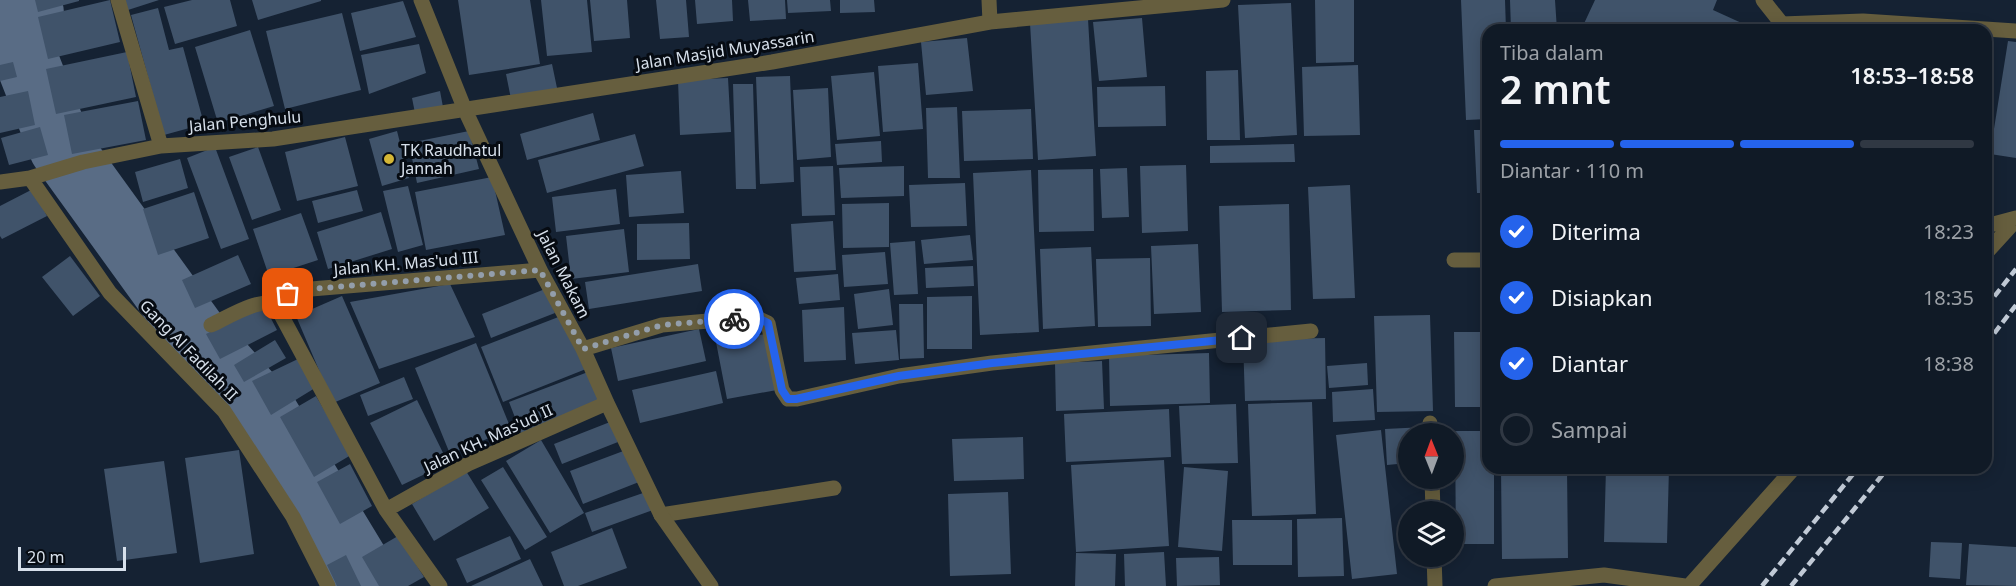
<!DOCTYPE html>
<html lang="id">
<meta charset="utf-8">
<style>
:root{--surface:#101a26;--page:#1e2732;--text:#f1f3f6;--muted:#9ca1a7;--line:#303843;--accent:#2563eb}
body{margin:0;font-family:"Noto Sans",sans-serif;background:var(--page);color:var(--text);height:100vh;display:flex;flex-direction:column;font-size:22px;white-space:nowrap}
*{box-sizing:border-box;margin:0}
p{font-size:20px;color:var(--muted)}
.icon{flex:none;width:33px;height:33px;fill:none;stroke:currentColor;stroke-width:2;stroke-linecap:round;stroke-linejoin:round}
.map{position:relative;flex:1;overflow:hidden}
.panel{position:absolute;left:1482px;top:24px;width:510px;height:450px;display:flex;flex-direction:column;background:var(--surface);border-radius:18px;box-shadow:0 3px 15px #0003,0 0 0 2px var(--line)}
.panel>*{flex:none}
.needle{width:39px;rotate:359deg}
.controls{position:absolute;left:1398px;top:423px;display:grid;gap:12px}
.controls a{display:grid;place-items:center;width:66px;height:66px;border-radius:50%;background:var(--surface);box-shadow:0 3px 15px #0003,0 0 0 2px var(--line);font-size:30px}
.scale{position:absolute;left:18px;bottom:15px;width:108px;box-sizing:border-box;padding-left:6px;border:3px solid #d7e0eb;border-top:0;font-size:16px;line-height:21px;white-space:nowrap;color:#d7e0eb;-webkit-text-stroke:4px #060b12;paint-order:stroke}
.pin{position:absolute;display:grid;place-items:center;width:51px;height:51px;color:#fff;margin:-26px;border-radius:12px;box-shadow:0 3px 9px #0006}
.courier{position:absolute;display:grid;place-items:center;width:60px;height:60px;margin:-30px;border:4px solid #2563eb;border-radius:50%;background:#fff;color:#222;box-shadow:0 2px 8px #0007}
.headline em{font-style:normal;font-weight:600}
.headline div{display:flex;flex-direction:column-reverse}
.headline{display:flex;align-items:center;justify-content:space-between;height:102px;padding:0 18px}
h1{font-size:39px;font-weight:600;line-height:45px}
.bar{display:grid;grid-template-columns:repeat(4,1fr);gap:9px 6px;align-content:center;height:72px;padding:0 18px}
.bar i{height:8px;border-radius:4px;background:var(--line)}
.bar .current{background:var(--accent)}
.bar p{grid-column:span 4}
ol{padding:0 18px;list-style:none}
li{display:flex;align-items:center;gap:18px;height:66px}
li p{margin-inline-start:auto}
li .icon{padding:6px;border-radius:50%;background:var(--accent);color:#fff;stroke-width:4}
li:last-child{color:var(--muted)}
li i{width:33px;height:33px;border:3px solid var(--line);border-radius:50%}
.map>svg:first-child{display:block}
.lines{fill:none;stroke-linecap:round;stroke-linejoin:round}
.river{stroke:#596c85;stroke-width:64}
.building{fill:#40536a}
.service{stroke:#665e3e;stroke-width:15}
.minor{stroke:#665e3e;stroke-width:15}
.rail{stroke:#c1cad6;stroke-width:4.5;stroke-dasharray:9 4.5;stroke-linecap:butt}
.done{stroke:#939eab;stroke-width:6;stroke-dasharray:0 10.8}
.route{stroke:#2563eb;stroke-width:8}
.poi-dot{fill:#d4b635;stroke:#060b12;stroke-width:2}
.labels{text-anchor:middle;stroke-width:6;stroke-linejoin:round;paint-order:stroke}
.street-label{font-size:16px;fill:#d7e0eb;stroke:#060b12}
.poi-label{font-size:16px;fill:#d7e0eb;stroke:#060b12;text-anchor:start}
</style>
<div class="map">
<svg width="2016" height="586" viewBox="0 0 2016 586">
<rect width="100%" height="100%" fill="#152233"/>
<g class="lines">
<path class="river" d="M 27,0 L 32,13 L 26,59 L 61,148 L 197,336 L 266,413 L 371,586"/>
</g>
<path class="building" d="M 35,0 L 79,0 L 79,1 L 38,12 Z
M 110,0 L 120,42 L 48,59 L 38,17 Z
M 125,0 L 159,0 L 128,10 Z
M 192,0 L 230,0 L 237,26 L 175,44 L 164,7 Z
M 252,0 L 321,0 L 321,1 L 258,20 Z
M 458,0 L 530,0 L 540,64 L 469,75 Z
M 541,0 L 587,0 L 592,52 L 547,56 Z
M 590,0 L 627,0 L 630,38 L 594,41 Z
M 656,0 L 686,0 L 689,37 L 660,39 Z
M 695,0 L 732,0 L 733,21 L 697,24 Z
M 748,0 L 785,0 L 786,19 L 750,21 Z
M 787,0 L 830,0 L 831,11 L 788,13 Z
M 840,0 L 874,0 L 875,12 L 840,13 Z
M 1315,0 L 1354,0 L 1354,62 L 1316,63 Z
M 1461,0 L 1505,0 L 1506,30 L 1488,30 L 1488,119 L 1466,120 Z
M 1510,0 L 1555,0 L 1557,30 L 1511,30 Z
M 1595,0 L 1717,0 L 1713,10 L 1757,30 L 1581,30 Z
M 403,1 L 416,37 L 360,51 L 351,13 Z
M 1291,3 L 1297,135 L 1245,138 L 1238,5 Z
M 158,8 L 169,50 L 183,47 L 204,124 L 164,135 L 131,15 Z
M 342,13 L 361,90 L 285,109 L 266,31 Z
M 1142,18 L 1147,77 L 1099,81 L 1093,22 Z
M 1088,19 L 1096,156 L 1038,160 L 1030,23 Z
M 250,30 L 274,106 L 218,123 L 195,47 Z
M 967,38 L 973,91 L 926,95 L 921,42 Z
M 2008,41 L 2016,42 L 2016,158 L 1990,154 Z
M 419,44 L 426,73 L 369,94 L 361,55 Z
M 127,52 L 136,97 L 56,114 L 46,69 Z
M 13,62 L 17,77 L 0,81 L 0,65 Z
M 918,63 L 923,129 L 883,132 L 878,66 Z
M 552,64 L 557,88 L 511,99 L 506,74 Z
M 1358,65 L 1360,135 L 1304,136 L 1302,67 Z
M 1238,70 L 1240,140 L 1207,140 L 1206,71 Z
M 874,72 L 880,136 L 837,140 L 831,76 Z
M 790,76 L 794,182 L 760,184 L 756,77 Z
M 728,78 L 731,132 L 680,135 L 678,80 Z
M 733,84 L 753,84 L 756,189 L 736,189 Z
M 1165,86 L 1166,126 L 1098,127 L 1097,87 Z
M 828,88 L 831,157 L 797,160 L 793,90 Z
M 28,91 L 35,125 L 0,133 L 0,97 Z
M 440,91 L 443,107 L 415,113 L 412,98 Z
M 138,101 L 146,140 L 72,154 L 64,115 Z
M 957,107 L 960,178 L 928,178 L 926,108 Z
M 1031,109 L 1033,159 L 964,161 L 962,111 Z
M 593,113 L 600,140 L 527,160 L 520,134 Z
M 40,127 L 48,155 L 9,165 L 1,138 Z
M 1474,130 L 1488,130 L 1488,193 L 1477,193 Z
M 397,131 L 409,178 L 382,186 L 369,139 Z
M 469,131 L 479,169 L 417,183 L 409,143 Z
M 635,134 L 644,166 L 547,193 L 538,160 Z
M 345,137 L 358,186 L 297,201 L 285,152 Z
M 881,141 L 882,162 L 837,165 L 835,144 Z
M 1294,144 L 1295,162 L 1210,163 L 1210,146 Z
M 215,147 L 249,239 L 221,249 L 187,158 Z
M 258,147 L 281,210 L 252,220 L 229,157 Z
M 180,159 L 188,188 L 143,202 L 135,172 Z
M 1186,165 L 1188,231 L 1142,233 L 1140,166 Z
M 833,166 L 835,215 L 802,216 L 800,167 Z
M 904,166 L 904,196 L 841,198 L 839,168 Z
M 1127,168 L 1129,217 L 1102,218 L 1100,169 Z
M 1093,169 L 1094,231 L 1039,232 L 1038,170 Z
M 1031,170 L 1039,332 L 980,335 L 973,173 Z
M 681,171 L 684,213 L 629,217 L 626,175 Z
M 492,177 L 505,235 L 426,250 L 415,192 Z
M 965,183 L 967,226 L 911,227 L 909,185 Z
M 1350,185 L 1355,298 L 1313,299 L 1308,187 Z
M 408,186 L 423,245 L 398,252 L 383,191 Z
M 33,189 L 47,216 L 2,239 L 0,236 L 0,206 Z
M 616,189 L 620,224 L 556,232 L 552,197 Z
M 357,190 L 363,211 L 318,223 L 312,201 Z
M 194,192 L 209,238 L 158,255 L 143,209 Z
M 889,203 L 889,247 L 843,248 L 842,204 Z
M 1289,204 L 1291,310 L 1222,312 L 1219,206 Z
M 381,212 L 392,249 L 328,269 L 317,232 Z
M 301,213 L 318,260 L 269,276 L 253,229 Z
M 833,221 L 836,270 L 794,272 L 791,224 Z
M 689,223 L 690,259 L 637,260 L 637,224 Z
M 624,229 L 629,272 L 571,279 L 566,236 Z
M 970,235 L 973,260 L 924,264 L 921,240 Z
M 915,241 L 918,294 L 894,295 L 890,243 Z
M 1198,244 L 1201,312 L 1154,314 L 1151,246 Z
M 1091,247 L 1095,326 L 1043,329 L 1040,249 Z
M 885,252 L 888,284 L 844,287 L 842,255 Z
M 238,255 L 251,284 L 195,308 L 182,280 Z
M 70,256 L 100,296 L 73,316 L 42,277 Z
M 1150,258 L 1151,326 L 1098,327 L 1096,259 Z
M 698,264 L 702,291 L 589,309 L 585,282 Z
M 973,266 L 974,286 L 926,288 L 925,268 Z
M 838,274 L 840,300 L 799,304 L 796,278 Z
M 450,284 L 475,337 L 379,369 L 350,302 Z
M 545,289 L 555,313 L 491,338 L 482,314 Z
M 889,289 L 893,325 L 858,329 L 854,294 Z
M 342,296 L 380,383 L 333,403 L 296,316 Z
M 972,296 L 972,349 L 927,349 L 927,297 Z
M 899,304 L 923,304 L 924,358 L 900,359 Z
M 264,305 L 277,330 L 220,359 L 206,334 Z
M 844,307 L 846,360 L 804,362 L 802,310 Z
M 1430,315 L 1433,411 L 1377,412 L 1374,316 Z
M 561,316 L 586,369 L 503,402 L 481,347 Z
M 699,329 L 706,361 L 618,381 L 611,348 Z
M 896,330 L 899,360 L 855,364 L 852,333 Z
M 1454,332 L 1488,332 L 1488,407 L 1455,407 Z
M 765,334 L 777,390 L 727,399 L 716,342 Z
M 1325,338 L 1326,399 L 1245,401 L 1243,340 Z
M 275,340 L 286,358 L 244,382 L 234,365 Z
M 476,343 L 511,429 L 450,454 L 415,368 Z
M 1209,353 L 1210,403 L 1110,406 L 1109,356 Z
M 298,359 L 315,388 L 271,415 L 252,381 Z
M 1102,361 L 1104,409 L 1056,411 L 1055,363 Z
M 1367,363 L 1368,385 L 1329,388 L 1327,366 Z
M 716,371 L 723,403 L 640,423 L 632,390 Z
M 588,372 L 600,404 L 521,433 L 509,402 Z
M 404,377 L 413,399 L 368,416 L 360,395 Z
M 1373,389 L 1375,420 L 1333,422 L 1332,392 Z
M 316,396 L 351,455 L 314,477 L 280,417 Z
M 417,400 L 448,463 L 402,485 L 370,423 Z
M 1312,402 L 1316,514 L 1252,516 L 1248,404 Z
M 1236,404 L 1238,463 L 1182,464 L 1179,406 Z
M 1169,409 L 1171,457 L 1066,462 L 1064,414 Z
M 610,422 L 618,442 L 562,464 L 554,444 Z
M 1425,427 L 1426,434 L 1408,434 L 1408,463 L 1387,465 L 1385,429 Z
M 1381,430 L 1397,574 L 1352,579 L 1336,435 Z
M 1455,431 L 1488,431 L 1488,468 L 1494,468 L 1494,544 L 1456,544 Z
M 1023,437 L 1024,479 L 954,481 L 952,439 Z
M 541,440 L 584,513 L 550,533 L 506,461 Z
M 239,450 L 254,554 L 200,563 L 185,458 Z
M 626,450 L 639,482 L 583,504 L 570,471 Z
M 1164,460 L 1169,546 L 1076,552 L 1071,465 Z
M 164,461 L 177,553 L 117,561 L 104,469 Z
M 350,464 L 372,506 L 340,524 L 317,482 Z
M 503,467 L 547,537 L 525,550 L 481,480 Z
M 1184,467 L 1228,471 L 1222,551 L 1178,547 Z
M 1501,468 L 1567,468 L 1568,558 L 1502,559 Z
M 1606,468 L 1669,468 L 1667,543 L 1604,542 Z
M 466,471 L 489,508 L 434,541 L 412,504 Z
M 646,492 L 653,510 L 592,532 L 585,513 Z
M 1008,492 L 1011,574 L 950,576 L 948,494 Z
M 1342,518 L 1344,576 L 1298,577 L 1297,519 Z
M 1232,520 L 1292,520 L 1292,565 L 1233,565 Z
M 612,528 L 627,568 L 578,586 L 564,586 L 551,552 Z
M 398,536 L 424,577 L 408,586 L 379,586 L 362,557 Z
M 510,536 L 521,559 L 467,583 L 456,559 Z
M 1931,542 L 1962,543 L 1960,579 L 1929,577 Z
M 1969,544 L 2016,547 L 2016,586 L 1966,585 Z
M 1164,552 L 1166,586 L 1125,586 L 1124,554 Z
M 1076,553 L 1116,554 L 1115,586 L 1075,586 Z
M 346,555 L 361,586 L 337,586 L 327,565 Z
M 1219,557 L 1220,585 L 1177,586 L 1176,558 Z
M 530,559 L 543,586 L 471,586 Z"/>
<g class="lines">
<path class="service" d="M 661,515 L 834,488"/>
<path class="minor" d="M 118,0 L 161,146
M 421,0 L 465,110 L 540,270 L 583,349 L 607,403 L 661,515 L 711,586
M 989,0 L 990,22
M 1763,0 L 1782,24 L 1863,21 L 2016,31
M 30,178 L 110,293 L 224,411 L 293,517 L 328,586
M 0,182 L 30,178 L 83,162 L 161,146 L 273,139 L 772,62 L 990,22 L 1223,0
M 1986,226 L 2016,218
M 1986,253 L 2016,220
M 1454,260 L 1488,260
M 279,303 L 279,311 L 386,510 L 440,586
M 279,303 L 288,295 L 299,290 L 540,270
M 211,325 C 232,315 256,299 279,303
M 583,349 L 662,325 L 755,317 L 768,323 L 782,390 L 788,399 L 797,399 L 899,376 L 992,363 L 1311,331
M 1430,423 L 1430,434
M 1432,478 L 1433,512
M 386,510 L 468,464 L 607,403
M 1434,556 L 1435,586
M 1495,586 L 1604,575 L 1685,586
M 1689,586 L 1794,468"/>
<path class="rail" d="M 1986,307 L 2016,269
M 1986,344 L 2016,305
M 1762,586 L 1858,468
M 1791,586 L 1888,468"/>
</g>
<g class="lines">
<path class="done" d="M 288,294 L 299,290 L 540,270 L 583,349 L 662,325 L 734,319"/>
<path class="route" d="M 734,319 L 756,317 L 768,323 L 782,390 L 788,399 L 796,399 L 899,376 L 992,363 L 1242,338"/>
</g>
<circle class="poi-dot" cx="389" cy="159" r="6"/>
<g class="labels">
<g class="street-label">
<text transform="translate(725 50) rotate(-9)" y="6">Jalan Masjid Muyassarin</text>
<text transform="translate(245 121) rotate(-5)" y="6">Jalan Penghulu</text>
<text transform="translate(406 263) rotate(-5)" y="6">Jalan KH. Mas'ud III</text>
<text transform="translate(564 274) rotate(63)" y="6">Jalan Makam</text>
<text transform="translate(189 350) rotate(46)" y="6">Gang Al Fadilah II</text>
<text transform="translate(488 438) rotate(-25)" y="6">Jalan KH. Mas'ud II</text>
</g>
<g class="poi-label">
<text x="401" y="156">TK Raudhatul<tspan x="401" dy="18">Jannah</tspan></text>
</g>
</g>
</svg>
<div class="controls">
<a><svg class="needle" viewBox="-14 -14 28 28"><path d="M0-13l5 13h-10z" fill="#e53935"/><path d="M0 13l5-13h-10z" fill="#9ca1a7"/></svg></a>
<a><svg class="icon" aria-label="layers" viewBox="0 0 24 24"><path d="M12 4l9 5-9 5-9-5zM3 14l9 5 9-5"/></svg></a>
</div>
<div class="scale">20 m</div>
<div class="pin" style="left:288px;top:294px;background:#ea580c"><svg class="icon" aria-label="bag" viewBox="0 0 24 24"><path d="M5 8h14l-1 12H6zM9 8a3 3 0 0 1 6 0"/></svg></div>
<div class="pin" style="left:1242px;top:338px;background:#1f2937"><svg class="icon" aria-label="home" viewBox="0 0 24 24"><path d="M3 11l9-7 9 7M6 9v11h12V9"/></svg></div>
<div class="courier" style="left:734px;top:319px"><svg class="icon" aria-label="bike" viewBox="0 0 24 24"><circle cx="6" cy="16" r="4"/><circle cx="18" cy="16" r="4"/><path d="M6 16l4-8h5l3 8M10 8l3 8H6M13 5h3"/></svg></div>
<section class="panel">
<div class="headline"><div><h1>2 mnt</h1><p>Tiba dalam</p></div><em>18:53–18:58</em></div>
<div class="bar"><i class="current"></i><i class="current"></i><i class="current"></i><i></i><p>Diantar · 110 m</p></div>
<ol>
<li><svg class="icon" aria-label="check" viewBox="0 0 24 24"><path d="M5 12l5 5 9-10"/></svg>Diterima<p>18:23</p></li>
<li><svg class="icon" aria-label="check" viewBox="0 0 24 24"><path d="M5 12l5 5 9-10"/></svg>Disiapkan<p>18:35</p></li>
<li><svg class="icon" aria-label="check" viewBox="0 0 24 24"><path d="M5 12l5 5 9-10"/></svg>Diantar<p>18:38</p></li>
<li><i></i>Sampai</li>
</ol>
</section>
</div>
